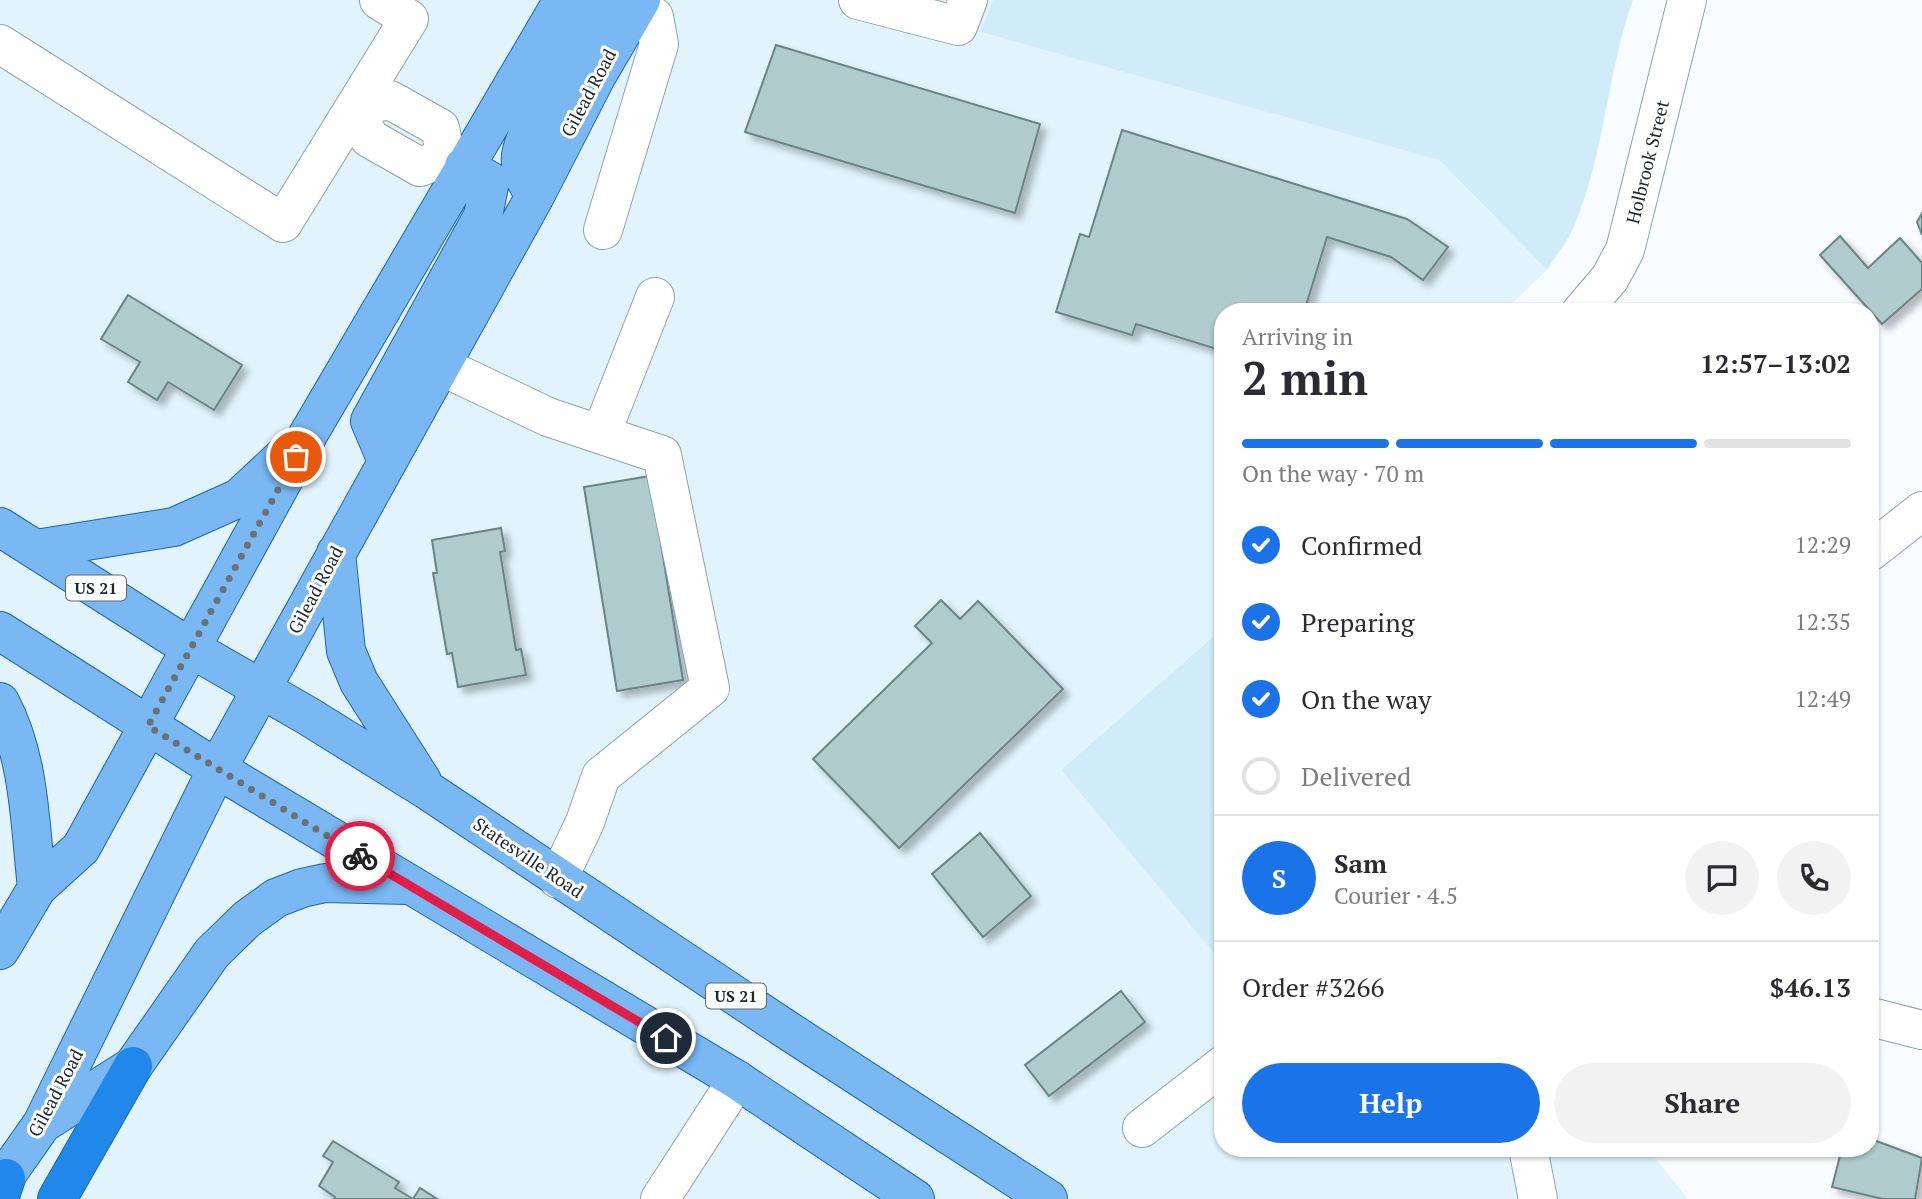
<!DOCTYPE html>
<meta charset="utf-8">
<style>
:root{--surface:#fff;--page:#f2f2f3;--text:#2b2b33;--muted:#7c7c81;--line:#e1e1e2;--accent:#1a73e8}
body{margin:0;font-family:"PT Serif",serif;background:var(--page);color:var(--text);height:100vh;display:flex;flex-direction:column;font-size:26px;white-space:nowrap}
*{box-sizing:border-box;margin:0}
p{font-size:23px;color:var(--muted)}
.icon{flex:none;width:38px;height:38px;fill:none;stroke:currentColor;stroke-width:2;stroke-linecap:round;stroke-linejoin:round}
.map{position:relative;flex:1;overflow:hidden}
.panel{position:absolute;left:1214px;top:303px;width:665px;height:854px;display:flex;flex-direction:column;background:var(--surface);border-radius:28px;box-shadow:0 2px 5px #0004}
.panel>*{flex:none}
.pin{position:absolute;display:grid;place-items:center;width:60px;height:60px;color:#fff;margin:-30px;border:4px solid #fff;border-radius:50%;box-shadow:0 2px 7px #0007}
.courier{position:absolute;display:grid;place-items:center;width:70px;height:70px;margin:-35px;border:5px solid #e11d48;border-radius:50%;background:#fff;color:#222;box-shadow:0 2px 9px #0007}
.overview em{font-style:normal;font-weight:700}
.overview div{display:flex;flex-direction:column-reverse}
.overview{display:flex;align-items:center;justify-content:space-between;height:119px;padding:0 28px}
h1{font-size:46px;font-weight:700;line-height:52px}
.bar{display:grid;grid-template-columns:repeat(4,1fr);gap:10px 7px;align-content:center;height:84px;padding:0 28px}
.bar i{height:9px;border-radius:5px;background:var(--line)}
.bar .selected{background:var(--accent)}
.bar p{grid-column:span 4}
.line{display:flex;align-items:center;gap:18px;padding:0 28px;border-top:2px solid var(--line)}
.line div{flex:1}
.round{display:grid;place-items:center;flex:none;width:74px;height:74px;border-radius:37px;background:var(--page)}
ol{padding:0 28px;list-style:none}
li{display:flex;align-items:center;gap:21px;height:77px}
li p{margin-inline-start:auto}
li .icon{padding:7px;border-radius:50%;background:var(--accent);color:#fff;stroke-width:4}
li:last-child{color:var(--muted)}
li i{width:38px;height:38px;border:4px solid var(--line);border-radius:50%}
.button{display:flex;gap:14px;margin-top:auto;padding:14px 28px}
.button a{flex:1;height:80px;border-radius:42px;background:var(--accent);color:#fff;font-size:28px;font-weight:700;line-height:80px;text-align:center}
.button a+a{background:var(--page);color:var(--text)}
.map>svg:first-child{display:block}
.built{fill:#e1f4fd}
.green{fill:#d0ecf9}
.building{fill:#b0cbcd;stroke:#6b8486;stroke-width:2;filter:url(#shadow)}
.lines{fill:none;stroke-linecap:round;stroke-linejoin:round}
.minor-casing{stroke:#8da3ad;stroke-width:40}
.major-casing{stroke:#1f66a8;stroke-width:40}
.highway-casing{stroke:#1f66a8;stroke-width:40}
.minor{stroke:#fff;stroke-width:38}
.major{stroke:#79b8f2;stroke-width:38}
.highway{stroke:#2088ea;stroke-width:38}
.done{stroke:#6a7276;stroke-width:7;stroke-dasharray:0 12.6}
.route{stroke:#e11d48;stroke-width:9}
.labels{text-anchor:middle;stroke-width:6;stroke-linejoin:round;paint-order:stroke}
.shield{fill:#fff;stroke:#62686b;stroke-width:2}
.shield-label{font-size:16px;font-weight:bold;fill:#1e272c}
.street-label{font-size:18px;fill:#1e272c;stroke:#fff}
</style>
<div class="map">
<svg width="1922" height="1199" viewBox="0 0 1922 1199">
<defs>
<filter id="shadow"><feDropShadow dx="6" dy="6" stdDeviation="3.5" flood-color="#0004"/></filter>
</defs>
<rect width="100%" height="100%" fill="#f8fcff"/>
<path class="built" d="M 0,0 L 993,0 L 980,32 L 1439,160 L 1547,270 L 1504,311 L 1223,312 L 1223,628 L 1061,770 L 1223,964 L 1223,1148 L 1647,1148 L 1688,1199 L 0,1199 Z"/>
<path class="green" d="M 993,0 L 1633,0 C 1607,72 1605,152 1575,224 C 1569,240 1556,255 1547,270 L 1439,160 L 980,32 Z
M 1223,628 L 1223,964 L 1061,770 Z"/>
<path class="building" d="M 776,45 L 1040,124 L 1015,213 L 745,132 Z
M 1122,130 L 1407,219 L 1448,247 L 1423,280 L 1391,257 L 1327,237 L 1304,312 L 1223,312 L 1223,351 L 1136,324 L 1132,335 L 1056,312 L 1080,234 L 1089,237 Z
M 1922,213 L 1922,235 L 1917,222 Z
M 1840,236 L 1868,268 L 1900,238 L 1922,263 L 1922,289 L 1882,324 L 1820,255 Z
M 128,295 L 242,365 L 214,410 L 168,382 L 157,400 L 128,382 L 140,362 L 101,339 Z
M 650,476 L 683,680 L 617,691 L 584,487 Z
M 501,528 L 505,551 L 500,552 L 516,650 L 521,649 L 526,675 L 458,687 L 452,653 L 447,654 L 433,573 L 437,573 L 432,540 Z
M 941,600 L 960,619 L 978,601 L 1063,689 L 899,848 L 813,759 L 932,643 L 915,626 Z
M 980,833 L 1031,896 L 983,937 L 932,874 Z
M 1121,991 L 1145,1022 L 1049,1096 L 1025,1065 Z
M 1871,1139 L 1922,1158 L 1915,1199 L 1883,1199 L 1832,1187 L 1842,1148 L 1871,1148 Z
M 333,1141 L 399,1182 L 395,1188 L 413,1199 L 420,1188 L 437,1199 L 334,1199 L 335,1197 L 319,1186 L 333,1162 L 323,1156 Z"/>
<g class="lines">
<defs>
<path id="minor" d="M 858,0 L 958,26 L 968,0
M 0,44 L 283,223 L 409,19 L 379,0
M 356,107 L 390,100 L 440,128 L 446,157 L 464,166
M 356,107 L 369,138 L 420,167 L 446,157
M 603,230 L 659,44 L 654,17 L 638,5
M 1581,312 L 1610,278 L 1625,250 L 1687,0
M 439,365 L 548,417 L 662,455 L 710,688 L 601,776 L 585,822 L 558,879
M 601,434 L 655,297
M 1871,551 L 1922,511
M 1871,1017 L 1922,1030
M 1142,1128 L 1223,1065
M 1528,1148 L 1538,1199
M 660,1199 L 737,1080"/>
<path id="major" d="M 535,196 C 527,183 519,171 521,155 C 528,117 582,37 603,0
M 387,461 L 370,421 L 483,216 L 490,181 L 464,166
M 0,527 L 192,649 L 308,716 L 427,790 L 784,1028 L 1048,1199
M 36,549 L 174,527 L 239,498 L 284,456
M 336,553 L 346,651 L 359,682 L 422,781
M 0,631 L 217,769 L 737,1080 L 915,1199
M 0,702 C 30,757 30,826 37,888
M 0,950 L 37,888 L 81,848 L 309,433 L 563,0
M 42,1124 L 133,1066 L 212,953 L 247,919 L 276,898 L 302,888 L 325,883 L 407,885
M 0,1184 L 42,1124 L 217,769 L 535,196 L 596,77 L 641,0"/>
<path id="highway" d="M 0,1196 L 6,1178
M 57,1199 L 133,1066"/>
</defs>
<use href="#minor" class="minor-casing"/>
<use href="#major" class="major-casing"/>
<use href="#highway" class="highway-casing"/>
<use href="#minor" class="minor"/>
<use href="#major" class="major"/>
<use href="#highway" class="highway"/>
</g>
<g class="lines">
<path class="done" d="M 296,457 L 148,726 L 360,856"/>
<path class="route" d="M 360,856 L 666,1038"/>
</g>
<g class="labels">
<g class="shield">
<rect x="66" y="575.5" width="60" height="25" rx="5"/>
<rect x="706" y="983.5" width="60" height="25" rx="5"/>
</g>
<g class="shield-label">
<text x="96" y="594">US 21</text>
<text x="736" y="1002">US 21</text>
</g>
<g class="street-label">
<text transform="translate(589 93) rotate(-62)" y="6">Gilead Road</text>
<text transform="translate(1648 162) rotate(-76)" y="6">Holbrook Street</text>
<text transform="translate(316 590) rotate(-62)" y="6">Gilead Road</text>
<text transform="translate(528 858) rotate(34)" y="6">Statesville Road</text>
<text transform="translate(56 1093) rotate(-62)" y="6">Gilead Road</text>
</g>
</g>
</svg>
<div class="pin" style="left:296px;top:457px;background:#ea580c"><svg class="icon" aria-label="bag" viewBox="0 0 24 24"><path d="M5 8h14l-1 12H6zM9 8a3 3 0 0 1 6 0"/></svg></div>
<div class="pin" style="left:666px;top:1038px;background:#1f2937"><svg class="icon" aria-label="home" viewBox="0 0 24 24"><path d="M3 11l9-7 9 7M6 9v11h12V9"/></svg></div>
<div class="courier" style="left:360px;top:856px"><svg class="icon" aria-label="bike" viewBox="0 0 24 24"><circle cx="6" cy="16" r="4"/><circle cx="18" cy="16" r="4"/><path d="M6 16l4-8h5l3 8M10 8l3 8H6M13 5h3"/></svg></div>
<section class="panel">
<div class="overview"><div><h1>2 min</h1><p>Arriving in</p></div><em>12:57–13:02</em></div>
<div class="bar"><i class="selected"></i><i class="selected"></i><i class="selected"></i><i></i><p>On the way · 70 m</p></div>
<ol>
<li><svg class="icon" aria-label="check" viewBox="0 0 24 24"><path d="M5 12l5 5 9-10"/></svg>Confirmed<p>12:29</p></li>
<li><svg class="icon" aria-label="check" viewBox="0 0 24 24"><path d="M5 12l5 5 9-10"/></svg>Preparing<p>12:35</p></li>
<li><svg class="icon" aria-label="check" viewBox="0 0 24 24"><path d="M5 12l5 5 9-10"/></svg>On the way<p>12:49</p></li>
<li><i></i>Delivered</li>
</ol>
<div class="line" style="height:126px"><b class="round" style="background:var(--accent);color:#fff">S</b><div><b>Sam</b><p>Courier · 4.5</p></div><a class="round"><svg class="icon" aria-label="chat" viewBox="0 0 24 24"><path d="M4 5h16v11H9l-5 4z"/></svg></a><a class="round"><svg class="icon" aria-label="phone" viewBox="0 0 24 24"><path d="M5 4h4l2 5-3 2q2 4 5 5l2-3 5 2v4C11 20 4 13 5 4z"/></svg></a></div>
<div class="line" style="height:91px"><div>Order #3266</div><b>$46.13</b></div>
<div class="button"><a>Help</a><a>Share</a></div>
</section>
</div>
